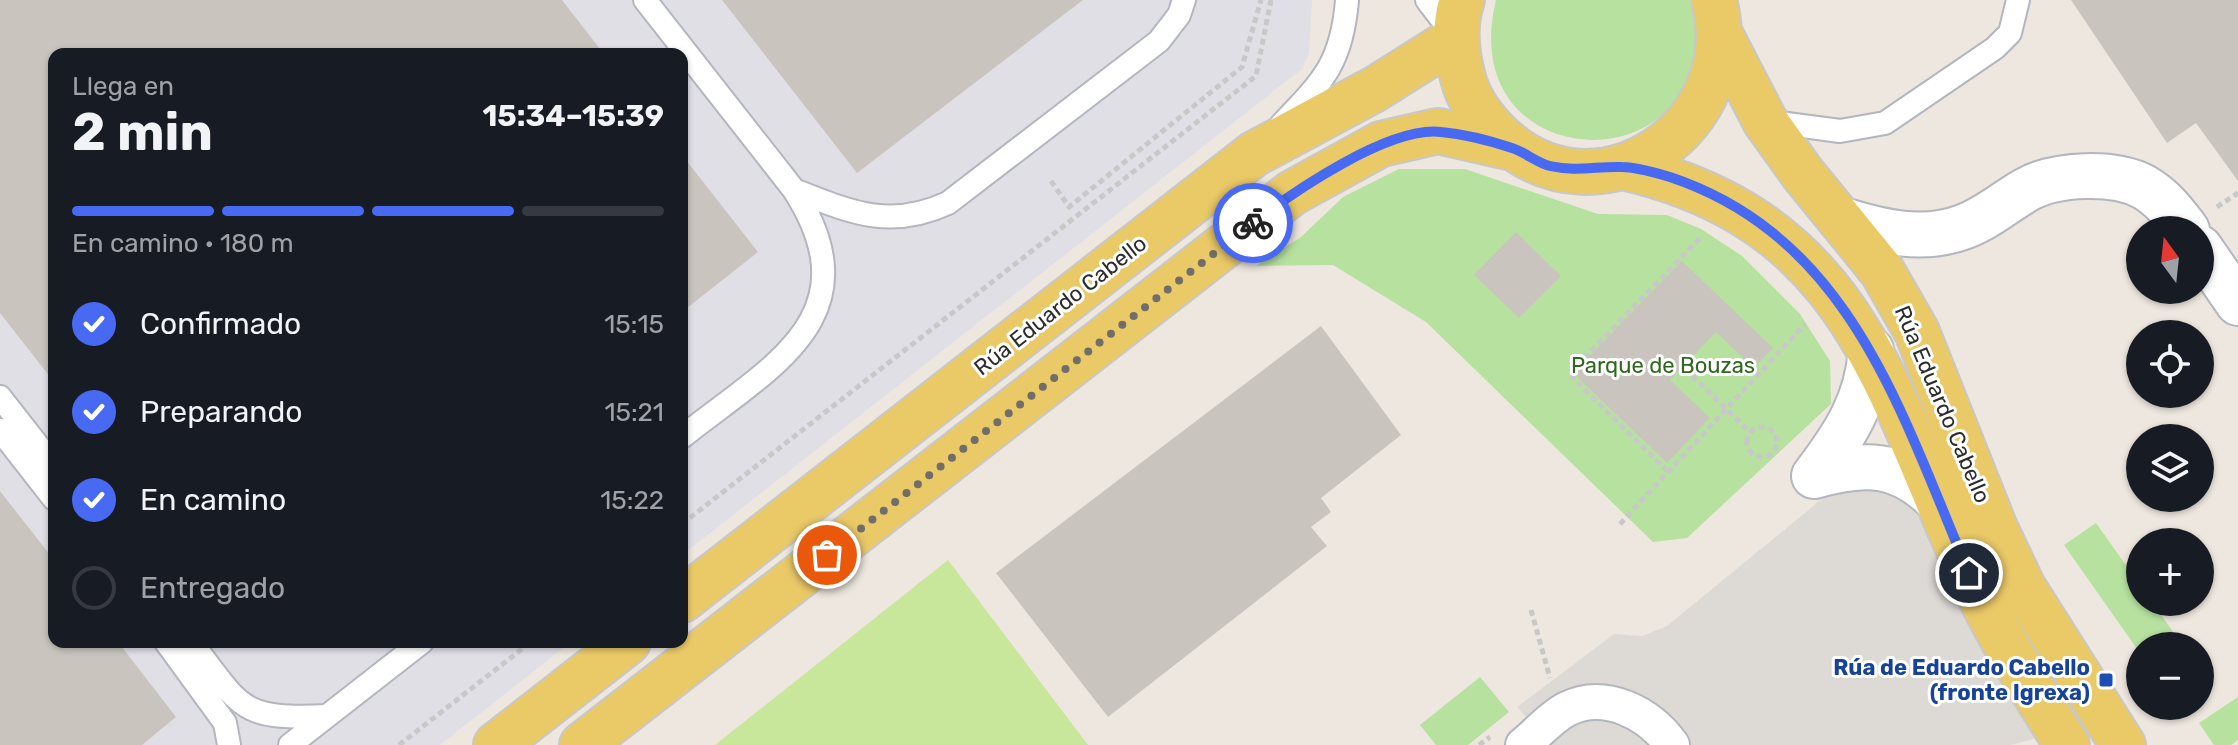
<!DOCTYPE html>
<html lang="es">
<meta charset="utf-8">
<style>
:root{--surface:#171b24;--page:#20242c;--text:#f1f3f6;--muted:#9ea1a6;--line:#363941;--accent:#486af2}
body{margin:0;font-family:Rubik,sans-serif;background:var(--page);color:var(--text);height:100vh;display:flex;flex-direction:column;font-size:30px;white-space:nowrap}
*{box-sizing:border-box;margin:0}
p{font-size:26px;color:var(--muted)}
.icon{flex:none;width:44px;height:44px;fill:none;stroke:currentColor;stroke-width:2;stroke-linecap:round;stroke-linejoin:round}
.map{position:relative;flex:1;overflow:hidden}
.details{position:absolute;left:48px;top:48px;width:640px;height:600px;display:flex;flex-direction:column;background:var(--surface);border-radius:16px;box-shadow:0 2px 6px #0004}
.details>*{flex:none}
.needle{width:52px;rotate:345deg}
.buttons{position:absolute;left:2126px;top:216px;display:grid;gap:16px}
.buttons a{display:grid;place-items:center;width:88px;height:88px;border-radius:50%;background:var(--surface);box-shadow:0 2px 6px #0004;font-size:40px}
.pin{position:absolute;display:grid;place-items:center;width:68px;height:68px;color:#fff;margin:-34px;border:4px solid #fff;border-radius:50%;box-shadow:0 2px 8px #0007}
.courier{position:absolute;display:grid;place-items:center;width:80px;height:80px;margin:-40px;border:6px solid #486af2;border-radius:50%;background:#fff;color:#222;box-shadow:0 2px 10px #0007}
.summary em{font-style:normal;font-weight:700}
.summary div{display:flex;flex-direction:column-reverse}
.summary{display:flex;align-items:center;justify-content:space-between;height:136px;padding:0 24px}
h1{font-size:52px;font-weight:700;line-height:60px}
.bar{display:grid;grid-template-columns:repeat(4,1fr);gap:12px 8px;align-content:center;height:96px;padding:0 24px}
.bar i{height:10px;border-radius:6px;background:var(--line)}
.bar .on{background:var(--accent)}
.bar p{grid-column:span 4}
ol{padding:0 24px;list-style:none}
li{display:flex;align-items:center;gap:24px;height:88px}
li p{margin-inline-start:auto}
li .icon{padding:8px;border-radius:50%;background:var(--accent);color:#fff;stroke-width:4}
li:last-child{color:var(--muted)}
li i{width:44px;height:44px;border:4px solid var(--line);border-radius:50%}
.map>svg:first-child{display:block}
.industrial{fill:#e1dfe6}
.green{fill:#b6e19f}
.pitch{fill:#c8e79b}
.plaza{fill:#dddad6}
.building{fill:#c9c5be}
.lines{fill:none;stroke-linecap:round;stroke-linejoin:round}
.service-casing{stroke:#b3b6bf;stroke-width:26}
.pedestrian-casing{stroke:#b3b6bf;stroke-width:38}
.minor-casing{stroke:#b3b6bf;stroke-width:48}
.primary-casing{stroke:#c8c8c8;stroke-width:48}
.path{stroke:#c8c8c8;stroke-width:5;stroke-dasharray:6 4;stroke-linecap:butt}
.service{stroke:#fff;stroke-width:22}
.pedestrian{stroke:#fff;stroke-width:34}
.minor{stroke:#fff;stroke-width:44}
.primary{stroke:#eac967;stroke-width:44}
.done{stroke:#706d6b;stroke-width:8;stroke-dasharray:0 14.4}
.route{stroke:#486af2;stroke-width:10}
.transit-dot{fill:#1a4fb4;stroke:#fff;stroke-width:3}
.labels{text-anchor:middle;stroke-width:6;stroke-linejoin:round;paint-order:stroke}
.street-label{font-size:22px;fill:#2c2c2c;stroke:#fff}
.park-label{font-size:22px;fill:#2f671e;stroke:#fff}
.transit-label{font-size:22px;font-weight:bold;fill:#164399;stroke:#fff;text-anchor:end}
</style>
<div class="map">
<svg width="2238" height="745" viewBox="0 0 2238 745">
<rect width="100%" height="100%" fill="#ede7df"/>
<path class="industrial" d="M 0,0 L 1312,0 L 1309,54 L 1302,69 L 682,555 L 682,54 L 54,54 L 54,642 L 571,642 L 440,745 L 0,745 Z"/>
<path class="green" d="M 1496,0 L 1691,0 C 1734,187 1451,186 1496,0 Z
M 1399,169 L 1465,169 L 1598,214 L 1667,215 L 1701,229 L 1742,256 L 1800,314 L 1830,361 L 1831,404 L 1687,538 L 1653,542 L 1426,322 L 1333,265 L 1256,266 L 1301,237 L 1343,197 Z
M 2096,523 L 2140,585 L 2140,602 L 2152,602 L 2183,646 L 2140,646 L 2140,653 L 2064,545 Z
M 1480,677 L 1509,712 L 1468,745 L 1436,745 L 1420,725 Z
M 2238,697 L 2238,740 L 2231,745 L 2214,745 L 2199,723 Z"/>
<path class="pitch" d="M 948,560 L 1088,745 L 715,745 Z"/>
<path class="plaza" d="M 1857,476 L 1916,505 L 1971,630 L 2037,738 L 2011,745 L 1551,745 L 1517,707 L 1614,634 L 1642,636 L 1667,626 L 1845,480 Z"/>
<path class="building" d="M 0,0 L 562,0 L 604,54 L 54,54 L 54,382 L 0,313 Z
M 722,0 L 1083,0 L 857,173 Z
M 2071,0 L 2238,0 L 2238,181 L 2196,123 L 2167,143 Z
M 682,155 L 758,252 L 682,312 Z
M 1516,232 L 1561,276 L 1519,318 L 1474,275 Z
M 1682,261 L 1773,348 L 1754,368 L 1716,332 L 1670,380 L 1710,418 L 1667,463 L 1573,373 Z
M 1321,326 L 1401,435 L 1321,498 L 1331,512 L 1311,527 L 1327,546 L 1108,717 L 996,573 Z
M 0,491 L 54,560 L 54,642 L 118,642 L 176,717 L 142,745 L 0,745 Z"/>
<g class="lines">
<defs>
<path id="service" d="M 645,0 L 794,190 C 875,317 771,366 682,437
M 1427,0 L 1453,34
M 1765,121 L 1840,131 L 1885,123 L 1995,48 L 2010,33 L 2018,0
M 1281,125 C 1323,81 1342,63 1347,0
M 794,190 C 850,212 890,230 948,203 L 1159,41 L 1179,15 L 1184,0
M 0,397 L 54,466
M 0,430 L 54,499
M 166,642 L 225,723 L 229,745
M 191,642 C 242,708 239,720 327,716
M 290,745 L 422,642"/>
<path id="pedestrian" d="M 1523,745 C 1537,734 1551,717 1567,709 C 1605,690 1649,713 1672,745"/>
<path id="minor" d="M 1843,220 C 1882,232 1923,242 1963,227 C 1986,219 2005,202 2026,190 C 2056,173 2114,171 2144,187 C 2163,198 2174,213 2187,230
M 2200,248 L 2238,303
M 1814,476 C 1845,435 1867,402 1871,350
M 1814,476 C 1865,462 1899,461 1938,501"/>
<path id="primary" d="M 1462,0 C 1453,26 1456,52 1463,78 C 1469,102 1484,121 1502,138 C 1601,228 1747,124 1714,0
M 1720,34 L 1765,121 L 1803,174 L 1882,271 L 1917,332 L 1995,528 L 2023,587 L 2123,745
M 1623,167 C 1851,219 1884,383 1968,571 C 1996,633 2031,688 2067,745
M 682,600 L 1254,154 L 1375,89 L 1456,38
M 496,745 L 628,642
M 582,745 L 1292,193 L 1381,144 L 1438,131 L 1513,148"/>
</defs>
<use href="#service" class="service-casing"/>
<use href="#pedestrian" class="pedestrian-casing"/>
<use href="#minor" class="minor-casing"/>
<use href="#primary" class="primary-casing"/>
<path class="path" d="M 1051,181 L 1069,207 L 1242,67 L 1261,0
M 2217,207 L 2238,193
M 1685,369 L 1750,432
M1747 442a15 15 0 1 1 30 0a15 15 0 1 1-30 0Z
M 1667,471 L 1569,374 L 1700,238
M 682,524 L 1256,76 L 1271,0
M 1620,524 L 1805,324
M 1531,610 L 1550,678
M 399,745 L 531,642
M 1479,745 L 1490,737"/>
<use href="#service" class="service"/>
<use href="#pedestrian" class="pedestrian"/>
<use href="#minor" class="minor"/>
<use href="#primary" class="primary"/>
</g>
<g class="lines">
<path class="done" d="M 827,555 L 1253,223"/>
<path class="route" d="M 1253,223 C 1293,192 1389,126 1441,132 C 1463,134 1491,141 1512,148 C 1525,152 1537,163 1550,166 C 1576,172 1597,166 1622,167 C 1637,167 1656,173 1670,177 C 1852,238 1901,414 1969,573"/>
</g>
<rect class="transit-dot" x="2098" y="672" width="16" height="16" rx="4"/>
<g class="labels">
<g class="street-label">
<text transform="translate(1060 305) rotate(-38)" y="8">Rúa Eduardo Cabello</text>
<text transform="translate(1943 404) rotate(67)" y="8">Rúa Eduardo Cabello</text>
</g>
<g class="park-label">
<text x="1663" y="373">Parque de Bouzas</text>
</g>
<g class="transit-label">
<text x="2090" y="675">Rúa de Eduardo Cabello<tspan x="2090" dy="25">(fronte Igrexa)</tspan></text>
</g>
</g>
</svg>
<div class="buttons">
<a><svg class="needle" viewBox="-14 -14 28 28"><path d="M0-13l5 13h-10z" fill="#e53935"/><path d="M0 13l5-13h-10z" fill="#9ea1a6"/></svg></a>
<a><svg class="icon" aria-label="locate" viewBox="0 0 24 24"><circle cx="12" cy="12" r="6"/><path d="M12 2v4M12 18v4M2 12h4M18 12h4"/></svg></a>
<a><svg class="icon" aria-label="layers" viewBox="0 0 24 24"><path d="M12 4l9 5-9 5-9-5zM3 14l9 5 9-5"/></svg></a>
<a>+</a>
<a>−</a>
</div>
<div class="pin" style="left:827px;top:555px;background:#ea580c"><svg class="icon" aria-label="bag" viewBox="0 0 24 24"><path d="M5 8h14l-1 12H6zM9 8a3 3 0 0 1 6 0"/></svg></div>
<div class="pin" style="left:1969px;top:573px;background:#1f2937"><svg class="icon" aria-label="home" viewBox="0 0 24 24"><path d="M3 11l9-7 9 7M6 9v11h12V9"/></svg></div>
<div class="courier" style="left:1253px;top:223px"><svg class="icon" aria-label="bike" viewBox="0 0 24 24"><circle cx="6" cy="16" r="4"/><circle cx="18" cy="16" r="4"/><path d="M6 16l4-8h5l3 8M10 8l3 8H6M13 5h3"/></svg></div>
<section class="details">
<div class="summary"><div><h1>2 min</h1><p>Llega en</p></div><em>15:34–15:39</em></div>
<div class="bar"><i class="on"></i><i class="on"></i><i class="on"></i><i></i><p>En camino · 180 m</p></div>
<ol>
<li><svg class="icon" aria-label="check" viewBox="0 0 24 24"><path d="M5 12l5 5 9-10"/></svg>Confirmado<p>15:15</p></li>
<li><svg class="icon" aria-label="check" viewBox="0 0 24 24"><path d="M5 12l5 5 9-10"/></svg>Preparando<p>15:21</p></li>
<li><svg class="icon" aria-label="check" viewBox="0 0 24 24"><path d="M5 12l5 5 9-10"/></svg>En camino<p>15:22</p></li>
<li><i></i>Entregado</li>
</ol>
</section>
</div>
